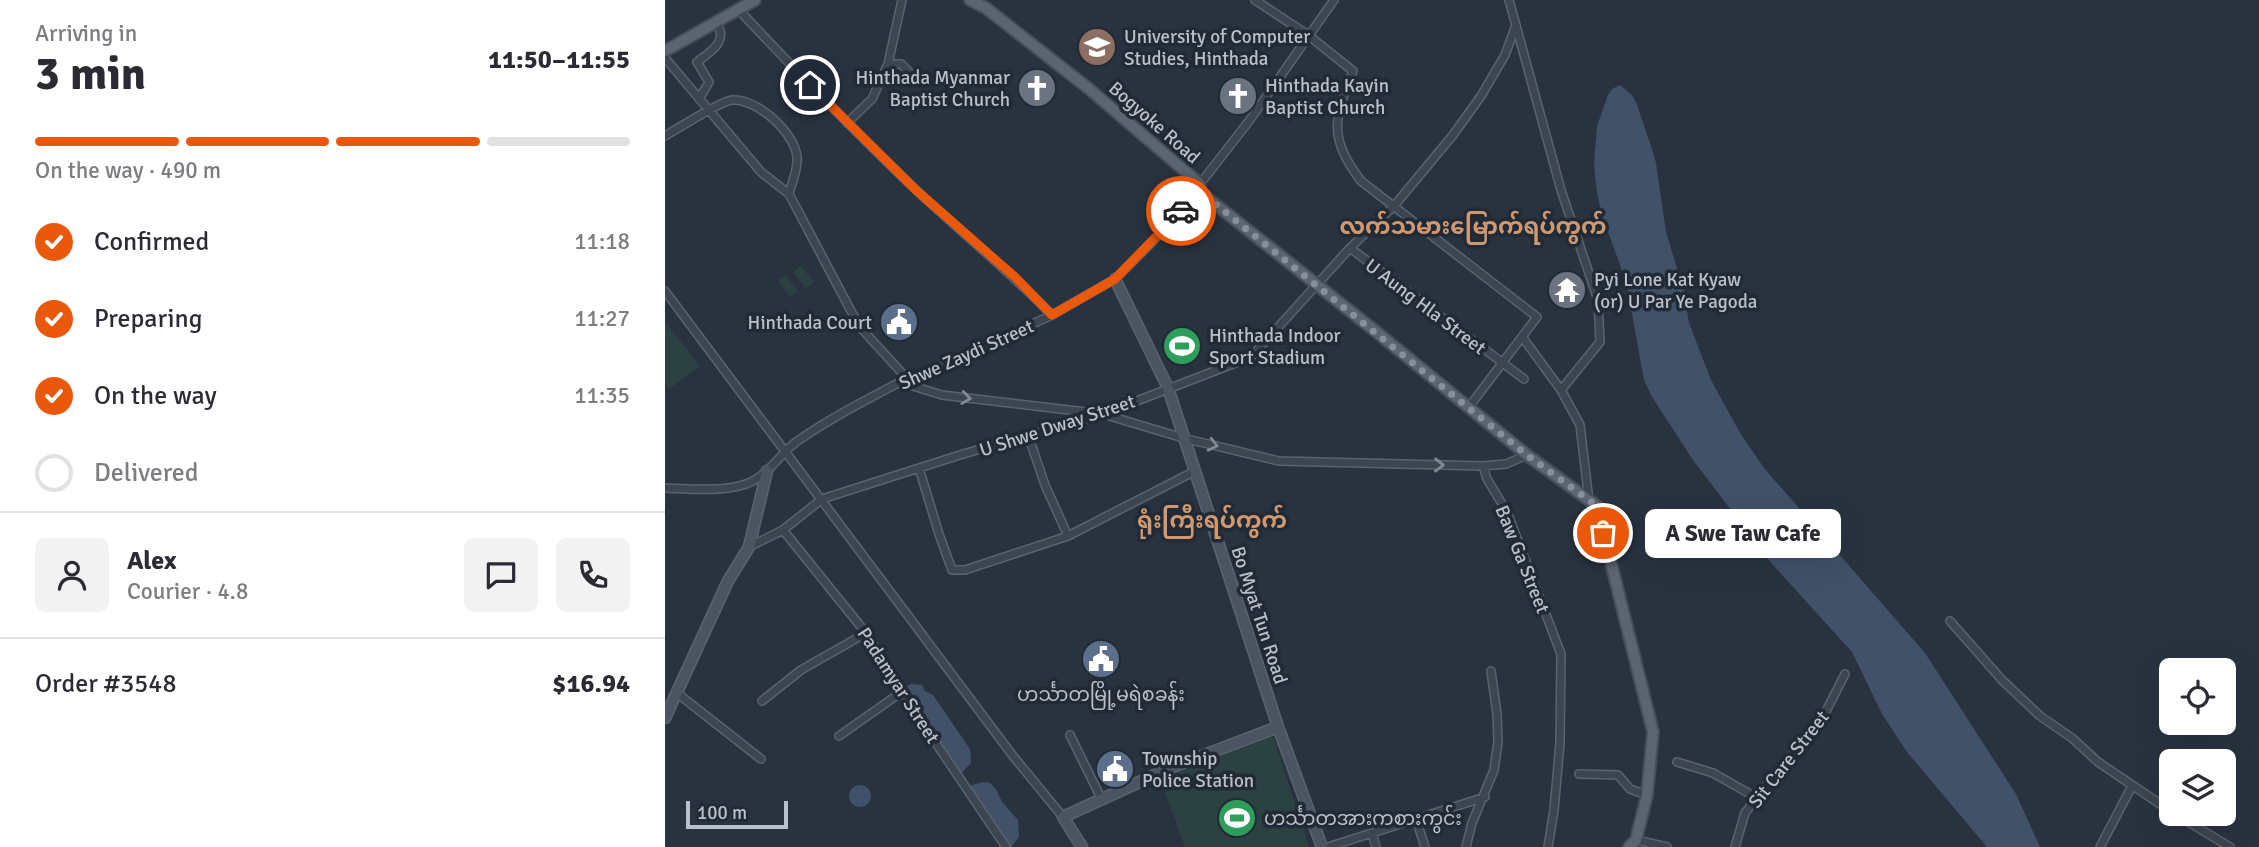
<!DOCTYPE html>
<meta charset="utf-8">
<style>
:root{--surface:#fff;--page:#f2f2f3;--text:#2b2b33;--muted:#7c7c81;--line:#e1e1e2;--accent:#ea580c}
body{margin:0;font-family:Signika,"Noto Sans Myanmar",sans-serif;background:var(--page);color:var(--text);height:100vh;display:flex;flex-direction:column;font-size:26px;white-space:nowrap}
*{box-sizing:border-box;margin:0}
p{font-size:23px;color:var(--muted)}
.icon{flex:none;width:38px;height:38px;fill:none;stroke:currentColor;stroke-width:2;stroke-linecap:round;stroke-linejoin:round}
.map{position:relative;flex:1;overflow:hidden}
.sheet{display:flex;flex-direction:column;background:var(--surface);width:665px}
.sheet>*{flex:none}
.controls{position:absolute;left:1494px;top:658px;display:grid;gap:14px}
.controls a{display:grid;place-items:center;width:77px;height:77px;border-radius:10px;background:var(--surface);box-shadow:0 7px 28px #0002;font-size:35px}
.scale{position:absolute;left:21px;bottom:18px;width:102px;box-sizing:border-box;padding-left:7px;border:4px solid #b9c0ca;border-top:0;font-size:19px;line-height:24px;white-space:nowrap;color:#b9c0ca;-webkit-text-stroke:5px #212a35;paint-order:stroke}
.pin{position:absolute;display:grid;place-items:center;width:60px;height:60px;color:#fff;margin:-30px;border:4px solid #fff;border-radius:50%;box-shadow:0 2px 7px #0007}
.courier{position:absolute;display:grid;place-items:center;width:70px;height:70px;margin:-35px;border:5px solid #ea580c;border-radius:50%;background:#fff;color:#222;box-shadow:0 2px 9px #0007}
.bubble{position:absolute;height:49px;border-radius:10px;background:var(--surface);box-shadow:0 7px 28px #0002;font-size:23px;font-weight:700;line-height:49px;text-align:center}
.summary em{font-style:normal;font-weight:700}
.summary div{display:flex;flex-direction:column-reverse}
.summary{display:flex;align-items:center;justify-content:space-between;height:119px;padding:0 35px}
h1{font-size:46px;font-weight:700;line-height:52px}
.bar{display:grid;grid-template-columns:repeat(4,1fr);gap:10px 7px;align-content:center;height:84px;padding:0 35px}
.bar i{height:9px;border-radius:5px;background:var(--line)}
.bar .selected{background:var(--accent)}
.bar p{grid-column:span 4}
.line{display:flex;align-items:center;gap:18px;padding:0 35px;border-top:2px solid var(--line)}
.line div{flex:1}
.round{display:grid;place-items:center;flex:none;width:74px;height:74px;border-radius:10px;background:var(--page)}
ol{padding:0 35px;list-style:none}
li{display:flex;align-items:center;gap:21px;height:77px}
li p{margin-inline-start:auto}
li .icon{padding:7px;border-radius:50%;background:var(--accent);color:#fff;stroke-width:4}
li:last-child{color:var(--muted)}
li i{width:38px;height:38px;border:4px solid var(--line);border-radius:50%}
main{display:flex;flex:1;min-height:0}
.map>svg:first-child{display:block}
.green{fill:#2c4142}
.water{fill:#405168}
.lines{fill:none;stroke-linecap:round;stroke-linejoin:round}
.street-casing{stroke:#5a636d;stroke-width:10}
.secondary-casing{stroke:#5a636d;stroke-width:13}
.primary-casing{stroke:#464e59;stroke-width:14}
.street{stroke:#3d4550;stroke-width:7}
.secondary{stroke:#4b5463;stroke-width:10}
.primary{stroke:#5b6470;stroke-width:10}
.oneway{stroke:#818993}
.done{stroke:#878f9a;stroke-width:7;stroke-dasharray:0 12.6}
.route{stroke:#ea580c;stroke-width:9}
.labels{text-anchor:middle;stroke-width:7;stroke-linejoin:round;paint-order:stroke}
.poi-label{font-size:19px;fill:#b9c0ca;stroke:#212a35;text-anchor:start}
.street-label{font-size:19px;fill:#b9c0ca;stroke:#212a35}
.quarter-label{font-size:23px;font-weight:bold;fill:#ce9871;stroke:#212a35}
</style>
<main>
<section class="sheet">
<div class="summary"><div><h1>3 min</h1><p>Arriving in</p></div><em>11:50–11:55</em></div>
<div class="bar"><i class="selected"></i><i class="selected"></i><i class="selected"></i><i></i><p>On the way · 490 m</p></div>
<ol>
<li><svg class="icon" aria-label="check" viewBox="0 0 24 24"><path d="M5 12l5 5 9-10"/></svg>Confirmed<p>11:18</p></li>
<li><svg class="icon" aria-label="check" viewBox="0 0 24 24"><path d="M5 12l5 5 9-10"/></svg>Preparing<p>11:27</p></li>
<li><svg class="icon" aria-label="check" viewBox="0 0 24 24"><path d="M5 12l5 5 9-10"/></svg>On the way<p>11:35</p></li>
<li><i></i>Delivered</li>
</ol>
<div class="line" style="height:126px"><a class="round"><svg class="icon" aria-label="person" viewBox="0 0 24 24"><circle cx="12" cy="8" r="4"/><path d="M4 21q1-7 8-7t8 7"/></svg></a><div><b>Alex</b><p>Courier · 4.8</p></div><a class="round"><svg class="icon" aria-label="chat" viewBox="0 0 24 24"><path d="M4 5h16v11H9l-5 4z"/></svg></a><a class="round"><svg class="icon" aria-label="phone" viewBox="0 0 24 24"><path d="M5 4h4l2 5-3 2q2 4 5 5l2-3 5 2v4C11 20 4 13 5 4z"/></svg></a></div>
<div class="line" style="height:91px"><div>Order #3548</div><b>$16.94</b></div>
</section>
<div class="map">
<svg width="1594" height="847" viewBox="0 0 1594 847">
<rect width="100%" height="100%" fill="#293340"/>
<path class="green" d="M 136,266 L 149,282 L 141,288 L 128,272 Z
M 121,275 L 133,291 L 125,297 L 113,280 Z
M 0,322 L 35,366 L 4,389 L 0,384 Z
M 608,736 L 644,847 L 520,847 L 495,779 Z"/>
<path class="water" d="M 955,85 L 967,95 L 971,102 L 986,146 L 991,163 L 1001,232 L 1019,291 L 1024,323 L 1046,380 L 1075,433 L 1099,468 L 1260,653 L 1351,794 L 1375,847 L 1322,847 L 1242,752 L 1217,714 L 1187,652 L 1107,564 L 1028,460 L 987,397 L 979,380 L 961,281 L 936,213 L 931,186 L 929,163 L 932,126 L 943,95 L 947,89 Z
M 246,684 L 257,685 L 260,691 L 268,695 L 305,749 L 306,763 L 292,778 L 239,688 Z
M 319,782 L 325,783 L 331,789 L 337,802 L 353,820 L 354,837 L 346,847 L 337,847 L 332,842 L 305,798 L 303,793 L 307,785 Z
M184 796a11 11 0 1 1 22 0a11 11 0 1 1-22 0Z"/>
<g class="lines">
<defs>
<path id="street" d="M 590,0 L 643,35 L 688,71 C 669,119 663,137 696,181 L 872,317 L 804,407
M 844,0 L 896,190 L 933,300 L 935,342 L 896,390
M 72,8 C 130,70 188,130 249,188 C 295,231 343,270 387,315
M 0,58 L 96,172 L 124,194 L 194,326 L 247,384
M 223,64 L 236,64 L 246,74
M 34,99 L 44,82 L 32,62 C 47,51 65,40 50,21
M 182,123 L 207,99 L 223,64 L 237,0
M 0,136 C 12,129 56,101 67,100 C 92,98 130,133 132,157 C 133,171 127,181 124,194
M 535,184 L 584,121 L 669,0
M 685,248 L 859,379
M 0,291 L 348,756 L 398,817
M 858,338 L 896,390 L 915,425 L 924,501
M 235,382 L 277,395 L 438,414 L 518,438 L 614,461 L 818,466 L 841,464 L 862,455
M 363,435 L 380,485 L 403,536 L 528,472
M 818,466 L 822,479 L 842,512 L 896,654 L 895,743 L 889,810 L 883,847
M 254,468 L 274,534 L 287,570 L 300,570 L 403,536
M 0,488 C 26,489 57,492 81,484 C 102,477 114,455 131,442 C 164,419 199,401 235,382 L 245,381 L 387,315 L 450,279 L 499,230 L 533,190
M 118,530 L 201,633 L 258,724 L 341,847
M 84,547 L 118,530 L 157,499 L 298,454 L 438,414 L 586,357 L 685,248 L 729,206 L 788,135 L 816,96 L 840,55 L 851,25
M 1285,621 L 1337,680 L 1375,716 L 1407,738 L 1433,762 L 1507,812
M 12,693 L 96,759
M 97,701 L 136,670 L 201,633
M 405,735 L 437,800
M 174,736 L 238,691
M 1012,762 L 1048,773 L 1092,798
M 914,774 L 953,775 L 965,789 L 982,795
M 1510,814 L 1565,847
M 751,819 L 760,847
M 707,833 L 711,847
M 971,840 L 1002,847
M 663,847 L 820,797
M 801,847 L 807,823 L 829,770 L 833,742 L 832,714 L 826,671
M 1070,847 L 1080,813 L 1098,789 L 1156,721 L 1180,674
M 1435,847 L 1467,786"/>
<path id="secondary" d="M 450,279 L 503,388 L 613,727 L 657,847
M 0,718 L 63,581 L 84,547 L 102,471
M 417,847 L 398,817 L 505,768 L 613,727"/>
<path id="primary" d="M 305,0 L 321,8 L 423,88 L 535,184 L 533,190 L 535,192 L 709,330 L 862,455 L 932,506 L 988,732 L 982,795 L 971,840 L 964,847
M 0,51 L 90,0"/>
</defs>
<use href="#street" class="street-casing"/>
<use href="#secondary" class="secondary-casing"/>
<use href="#primary" class="primary-casing"/>
<use href="#street" class="street"/>
<use href="#secondary" class="secondary"/>
<use href="#primary" class="primary"/>
</g>
<defs><path id="oneway-chevron" d="M-2-3.5L2.5 0L-2 3.5" fill="none" stroke-width="1.6" stroke-linecap="round" stroke-linejoin="round" transform="scale(1.75)"/></defs>
<g class="oneway">
<use href="#oneway-chevron" transform="translate(301 398) rotate(7)"/>
<use href="#oneway-chevron" transform="translate(548 445) rotate(14)"/>
<use href="#oneway-chevron" transform="translate(774 465) rotate(1)"/>
</g>
<g class="lines">
<path class="done" d="M 516,211 L 533,190 L 862,455 L 932,506 L 938,533"/>
<path class="route" d="M 145,85 L 251,190 L 350,277 L 387,315 L 450,279 L 516,211"/>
</g>
<defs>
<symbol id="university-disc" viewBox="-11 -11 22 22"><circle r="9.5" fill="#8d6e63" stroke="#212a35"/><path d="M0-5L7-2L0 1L-7-2ZM-4 1L0 2.5L4 1V4Q0 6-4 4Z" fill="#fff"/></symbol>
<symbol id="church-disc" viewBox="-11 -11 22 22"><circle r="9.5" fill="#6b7280" stroke="#212a35"/><path d="M-1.2-6h2.4v3.5h3.3v2.4h-3.3V6h-2.4V-.1h-3.3v-2.4h3.3Z" fill="#fff"/></symbol>
<symbol id="temple-disc" viewBox="-11 -11 22 22"><circle r="9.5" fill="#6b7280" stroke="#212a35"/><path d="M0-6L5-2H3V0L6.5 2.5H4V6H1.5V3h-3V6H-4V2.5H-6.5L-3 0V-2H-5Z" fill="#fff"/></symbol>
<symbol id="civic-disc" viewBox="-11 -11 22 22"><circle r="9.5" fill="#5c6f8a" stroke="#212a35"/><path d="M-.6-6.5H3V-4.5H.6V-3L4-1V1h2V6H-6V1h2V-1L-.6-3ZM-1.2 2.5V6h2.4V2.5Z" fill="#fff"/></symbol>
<symbol id="stadium-disc" viewBox="-11 -11 22 22"><circle r="9.5" fill="#2e9e5b" stroke="#212a35"/><path d="M0-5a6.5 5 0 1 0 0 10a6.5 5 0 1 0 0-10ZM-3.5-1.8h7v3.6h-7Z" fill="#fff"/></symbol>
</defs>
<g fill-rule="evenodd">
<use href="#university-disc" x="410" y="25" width="44" height="44"/>
<use href="#church-disc" x="350" y="66" width="44" height="44"/>
<use href="#church-disc" x="551" y="74" width="44" height="44"/>
<use href="#temple-disc" x="880" y="268" width="44" height="44"/>
<use href="#civic-disc" x="212" y="300" width="44" height="44"/>
<use href="#stadium-disc" x="495" y="324" width="44" height="44"/>
<use href="#civic-disc" x="414" y="637" width="44" height="44"/>
<use href="#civic-disc" x="428" y="747" width="44" height="44"/>
<use href="#stadium-disc" x="550" y="796" width="44" height="44"/>
</g>
<g class="labels">
<g class="poi-label">
<text x="459" y="43">University of Computer<tspan x="459" dy="22">Studies, Hinthada</tspan></text>
<text x="345" y="84" text-anchor="end">Hinthada Myanmar<tspan x="345" dy="22">Baptist Church</tspan></text>
<text x="600" y="92">Hinthada Kayin<tspan x="600" dy="22">Baptist Church</tspan></text>
<text x="929" y="286">Pyi Lone Kat Kyaw<tspan x="929" dy="22">(or) U Par Ye Pagoda</tspan></text>
<text x="207" y="329" text-anchor="end">Hinthada Court</text>
<text x="544" y="342">Hinthada Indoor<tspan x="544" dy="22">Sport Stadium</tspan></text>
<text x="436" y="701" text-anchor="middle">ဟင်္သာတမြို့မရဲစခန်း</text>
<text x="477" y="765">Township<tspan x="477" dy="22">Police Station</tspan></text>
<text x="599" y="825">ဟင်္သာတအားကစားကွင်း</text>
</g>
<g class="street-label">
<text transform="translate(490 122) rotate(41)" y="7">Bogyoke Road</text>
<text transform="translate(761 306) rotate(37)" y="7">U Aung Hla Street</text>
<text transform="translate(301 354) rotate(-24)" y="7">Shwe Zaydi Street</text>
<text transform="translate(392 425) rotate(-18)" y="7">U Shwe Dway Street</text>
<text transform="translate(858 559) rotate(68)" y="7">Baw Ga Street</text>
<text transform="translate(595 615) rotate(72)" y="7">Bo Myat Tun Road</text>
<text transform="translate(234 685) rotate(57)" y="7">Padamyar Street</text>
<text transform="translate(1123 759) rotate(-52)" y="7">Sit Care Street</text>
</g>
<g class="quarter-label">
<text x="808" y="234">လက်သမားမြောက်ရပ်ကွက်</text>
<text x="547" y="528">ရုံးကြီးရပ်ကွက်</text>
</g>
</g>
</svg>
<div class="controls">
<a><svg class="icon" aria-label="locate" viewBox="0 0 24 24"><circle cx="12" cy="12" r="6"/><path d="M12 2v4M12 18v4M2 12h4M18 12h4"/></svg></a>
<a><svg class="icon" aria-label="layers" viewBox="0 0 24 24"><path d="M12 4l9 5-9 5-9-5zM3 14l9 5 9-5"/></svg></a>
</div>
<div class="scale">100 m</div>
<div class="pin" style="left:938px;top:533px;background:#ea580c"><svg class="icon" aria-label="bag" viewBox="0 0 24 24"><path d="M5 8h14l-1 12H6zM9 8a3 3 0 0 1 6 0"/></svg></div>
<div class="pin" style="left:145px;top:85px;background:#1f2937"><svg class="icon" aria-label="home" viewBox="0 0 24 24"><path d="M3 11l9-7 9 7M6 9v11h12V9"/></svg></div>
<div class="courier" style="left:516px;top:211px"><svg class="icon" aria-label="car" viewBox="0 0 24 24"><path d="M5 17H2v-5l4-1 3-4h7l3 4 3 1v5h-3M9 17h6M6 11h13"/><circle cx="7" cy="17" r="2"/><circle cx="17" cy="17" r="2"/></svg></div>
<div class="bubble" style="left:980px;top:509px;width:196px">A Swe Taw Cafe</div>
</div>
</main>
